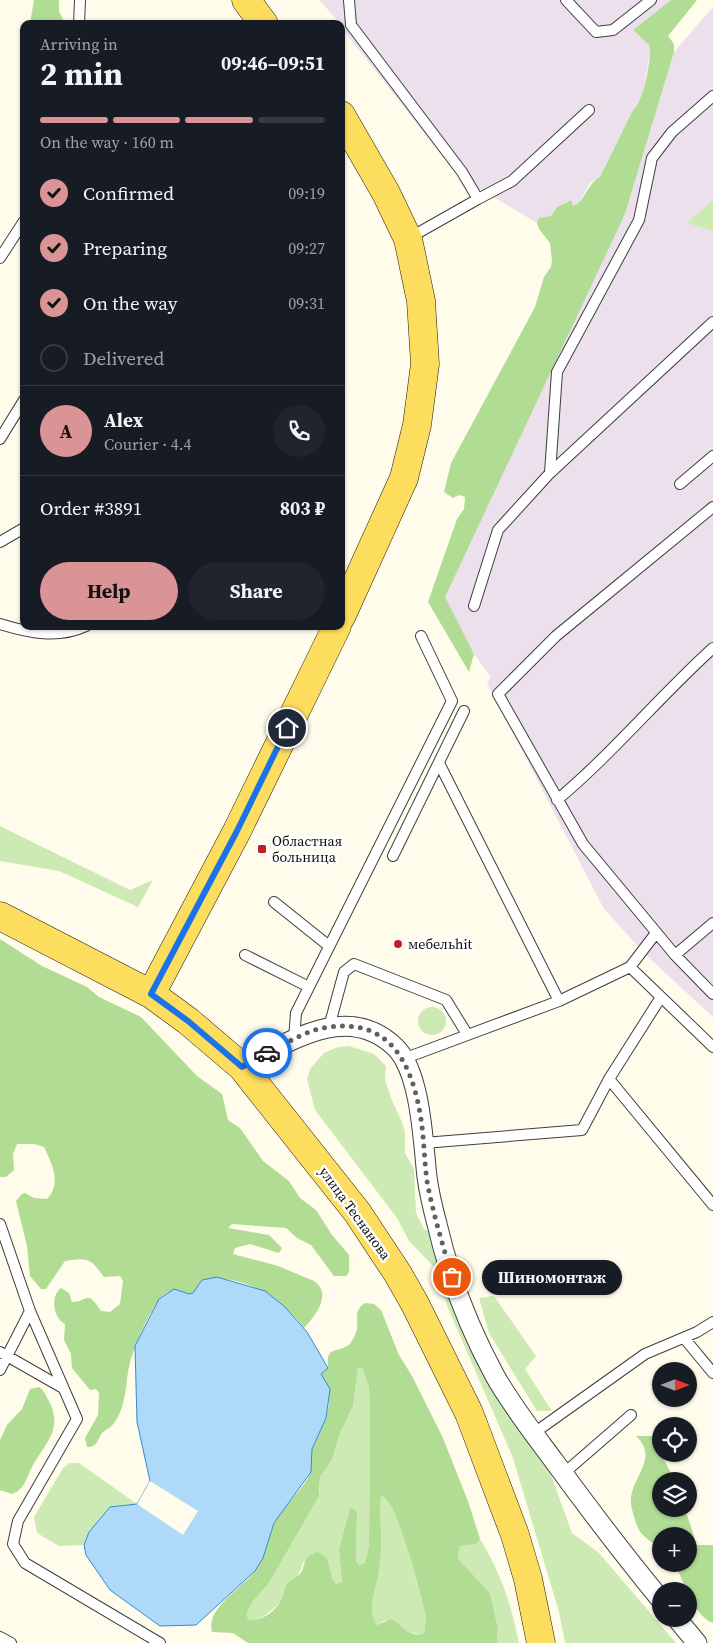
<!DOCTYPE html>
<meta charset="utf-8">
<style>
:root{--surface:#171b24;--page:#20242c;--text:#f1f3f6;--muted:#9ea1a6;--line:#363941;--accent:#db9496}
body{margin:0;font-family:"Source Serif 4",serif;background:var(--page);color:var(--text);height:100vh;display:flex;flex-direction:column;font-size:19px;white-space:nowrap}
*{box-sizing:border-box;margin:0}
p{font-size:16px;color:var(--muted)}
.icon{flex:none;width:28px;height:28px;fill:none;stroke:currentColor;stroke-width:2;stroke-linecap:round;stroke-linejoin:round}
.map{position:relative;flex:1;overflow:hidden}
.panel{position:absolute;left:20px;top:20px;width:325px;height:610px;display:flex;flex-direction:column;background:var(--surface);border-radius:10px;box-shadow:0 1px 4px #0004}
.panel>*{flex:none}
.needle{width:32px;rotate:90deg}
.fabs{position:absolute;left:652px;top:1362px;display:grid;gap:10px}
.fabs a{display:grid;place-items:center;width:45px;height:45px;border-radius:50%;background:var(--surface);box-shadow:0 1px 4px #0004;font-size:25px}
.pin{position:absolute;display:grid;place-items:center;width:42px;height:42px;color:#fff;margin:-21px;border:2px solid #fff;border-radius:50%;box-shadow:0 1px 5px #0007}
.courier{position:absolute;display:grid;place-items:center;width:50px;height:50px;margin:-25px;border:4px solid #1a73e8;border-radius:50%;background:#fff;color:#222;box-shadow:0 1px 6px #0007}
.bubble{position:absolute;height:35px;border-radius:18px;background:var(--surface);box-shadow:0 1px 4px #0004;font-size:16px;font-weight:700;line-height:35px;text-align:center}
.headline em{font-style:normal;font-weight:700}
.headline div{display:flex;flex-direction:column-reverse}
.headline{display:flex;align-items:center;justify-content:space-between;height:85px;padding:0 20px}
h1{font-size:32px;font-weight:700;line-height:38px}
.bar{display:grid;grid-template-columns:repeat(4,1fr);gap:8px 5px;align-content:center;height:60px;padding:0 20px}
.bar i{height:6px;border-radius:4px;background:var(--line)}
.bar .on{background:var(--accent)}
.bar p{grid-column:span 4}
.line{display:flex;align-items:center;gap:12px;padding:0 20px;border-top:1px solid var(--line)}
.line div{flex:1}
.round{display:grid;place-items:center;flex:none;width:52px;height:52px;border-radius:26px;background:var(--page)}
ol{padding:0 20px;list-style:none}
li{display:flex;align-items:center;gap:15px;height:55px}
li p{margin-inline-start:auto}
li .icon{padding:5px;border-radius:50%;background:var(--accent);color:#111;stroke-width:4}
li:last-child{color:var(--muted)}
li i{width:28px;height:28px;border:2px solid var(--line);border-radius:50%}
.primary-button{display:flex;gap:10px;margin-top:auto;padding:10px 20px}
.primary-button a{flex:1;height:58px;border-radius:30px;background:var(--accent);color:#111;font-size:20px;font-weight:700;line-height:58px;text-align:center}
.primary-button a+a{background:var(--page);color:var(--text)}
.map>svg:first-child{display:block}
.industrial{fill:#ebe0ec}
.green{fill:#ceeab4}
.forest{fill:#b0dc93;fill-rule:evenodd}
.water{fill:#aed9f8;stroke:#338bd2}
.pier{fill:#fffcec}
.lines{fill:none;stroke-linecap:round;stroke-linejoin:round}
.lane-casing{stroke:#3f3f3f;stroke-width:12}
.street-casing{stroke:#3f3f3f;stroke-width:21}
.primary-casing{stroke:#1d1d1d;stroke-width:29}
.lane{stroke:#fff;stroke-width:10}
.street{stroke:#fff;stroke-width:19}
.primary{stroke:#fddd5d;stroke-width:28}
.done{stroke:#61605a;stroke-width:5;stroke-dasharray:0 9}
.route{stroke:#1a73e8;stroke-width:6}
.poi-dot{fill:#c12020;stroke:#fff;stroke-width:2}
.labels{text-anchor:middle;stroke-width:5;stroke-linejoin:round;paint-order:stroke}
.poi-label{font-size:14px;fill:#0c0c0c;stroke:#fff;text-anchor:start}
.street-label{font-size:14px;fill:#0c0c0c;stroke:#fff}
</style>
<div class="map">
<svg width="713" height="1643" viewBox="0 0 713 1643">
<rect width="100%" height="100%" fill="#fffcec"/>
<path class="industrial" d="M 319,0 L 671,0 L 633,30 L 649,45 L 650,51 L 643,94 L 638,107 L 633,110 L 600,177 L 590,183 L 578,204 L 573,206 L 570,200 L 557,207 L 551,216 L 539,218 L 537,223 L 457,175 L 341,27 L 341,24 Z
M 713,7 L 713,1017 L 648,957 L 604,909 L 487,683 L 491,677 L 474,654 L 444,597 L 625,214 L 674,52 Z"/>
<path class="green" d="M 713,200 L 713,231 L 687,223 Z
M 0,826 L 130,890 L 153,880 L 138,907 L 59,871 L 0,861 Z
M418 1021a14 14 0 1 1 28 0a14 14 0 1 1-28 0Z
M 349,1046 L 374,1054 L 386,1066 L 385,1080 L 391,1098 L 402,1122 L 405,1132 L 405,1153 L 414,1169 L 416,1213 L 424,1229 L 434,1234 L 530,1439 L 551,1475 L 572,1533 L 599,1553 L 676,1643 L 565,1643 L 559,1612 L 513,1458 L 448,1308 L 436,1269 L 409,1241 L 397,1218 L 315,1110 L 307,1079 L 310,1069 L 324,1053 L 338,1047 Z
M 494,1296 L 536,1356 L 525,1369 L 552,1411 L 537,1411 L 489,1333 L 479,1298 Z
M 358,1367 L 362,1368 L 369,1387 L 370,1410 L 369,1546 L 365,1564 L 359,1565 L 356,1562 L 357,1523 L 348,1513 L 346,1529 L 339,1550 L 342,1582 L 336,1584 L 333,1580 L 327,1558 L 303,1562 C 299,1580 270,1624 248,1620 L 247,1612 L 253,1601 L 269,1583 L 317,1499 L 320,1491 L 320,1477 L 332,1460 L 340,1433 L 353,1406 Z
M 70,1463 L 79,1463 L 137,1504 L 89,1532 L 84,1545 L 59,1546 L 37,1533 L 34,1517 L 63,1468 Z
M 382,1496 L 387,1498 L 403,1531 L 426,1617 L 424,1633 C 410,1638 398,1624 386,1620 L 377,1625 C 366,1610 377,1587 379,1571 C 383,1547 380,1524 380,1500 Z
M 480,1539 C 501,1573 511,1604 519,1643 L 497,1643 L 498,1628 L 490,1593 L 459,1561 L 458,1553 L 461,1546 L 476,1544 Z"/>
<path class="forest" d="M 34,0 L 59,0 L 59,11 L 65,24 L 30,24 Z
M 671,0 L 697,0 L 668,36 L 674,44 L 674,52 L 625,214 L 445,597 L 474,654 L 469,672 L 428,602 L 457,519 L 464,509 L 465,497 L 459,495 L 453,498 L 444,492 L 451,463 L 535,307 L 544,277 L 551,267 L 552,261 L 550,243 L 539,229 L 537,223 L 539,218 L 551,216 L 557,207 L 571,200 L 573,206 C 586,201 585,186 600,177 L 633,110 C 643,104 650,64 650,51 L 649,45 L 633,30 Z
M 0,939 L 42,966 L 87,987 L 99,997 L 141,1017 L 197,1076 L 222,1094 L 228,1120 L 240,1128 L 263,1161 L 289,1181 L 300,1198 L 316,1210 L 332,1235 L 349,1255 L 349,1272 L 346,1276 L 334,1276 L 311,1245 L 297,1238 L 286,1228 L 232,1224 L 228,1228 L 269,1235 L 282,1248 L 279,1253 L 250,1244 L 235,1248 L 233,1254 L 278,1266 L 314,1281 C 333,1294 315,1316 304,1328 C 282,1298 240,1272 202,1280 L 193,1293 L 189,1294 L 174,1289 C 169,1292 162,1295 159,1300 C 149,1313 137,1340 132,1356 C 124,1378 129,1403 114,1423 C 111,1428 106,1429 102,1433 C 97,1440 98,1447 87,1447 L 85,1438 L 98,1415 L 99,1393 L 96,1389 L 90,1390 L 72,1368 L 71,1354 L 64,1340 L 65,1324 C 53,1318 50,1296 61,1288 L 69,1293 L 72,1302 C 89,1302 86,1288 101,1311 L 110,1312 L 120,1304 L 123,1281 L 120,1276 L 104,1277 C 90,1259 90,1257 65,1261 L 46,1289 L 41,1289 L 30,1276 L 27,1246 L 16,1201 L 22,1194 L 25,1193 L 34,1198 L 47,1199 C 62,1183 52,1164 44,1147 L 34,1144 L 17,1144 L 13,1154 L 14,1170 L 6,1177 L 0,1177 Z
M 365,1303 L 374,1304 L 381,1310 L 399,1355 L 412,1376 L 443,1438 L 469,1504 L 480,1539 L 476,1544 L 461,1546 L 458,1553 L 459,1560 L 490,1593 L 498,1628 L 497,1643 L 248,1643 L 233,1633 L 212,1632 C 205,1608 244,1587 256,1570 C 266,1556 266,1539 274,1524 C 282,1507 299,1494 308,1478 C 313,1469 309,1458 312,1449 C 323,1420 339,1404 321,1374 L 328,1368 C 326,1344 336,1355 350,1344 C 352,1341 354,1337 356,1333 C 360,1321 352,1311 365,1303 ZM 358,1368 L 362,1368 L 369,1387 L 370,1410 L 369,1546 L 365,1563 L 359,1565 L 356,1562 L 357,1514 L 355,1510 L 350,1508 L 339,1550 L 342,1582 L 336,1584 L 333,1580 L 327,1558 L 318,1552 C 301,1556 307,1565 300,1574 C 296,1578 291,1579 287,1584 C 284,1589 284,1596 280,1602 C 274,1612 261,1622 248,1620 L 247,1612 L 253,1601 L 269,1583 L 319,1496 L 320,1477 L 332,1460 L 340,1433 L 353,1406 ZM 382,1496 C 398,1501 421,1597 426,1617 L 424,1633 C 409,1639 403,1625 391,1619 L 377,1625 C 366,1610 377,1587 379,1571 C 383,1547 380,1524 380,1500 Z
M 39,1387 C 45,1391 46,1397 50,1403 C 63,1431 44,1444 32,1467 C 26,1479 25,1489 12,1494 L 0,1490 L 0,1440 L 7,1425 L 22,1409 L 30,1389 Z
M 636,1436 L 656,1436 L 661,1447 L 661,1454 L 674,1479 L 675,1481 L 661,1481 L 661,1509 L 685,1509 L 697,1545 L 713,1545 L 713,1623 C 693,1615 684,1582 675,1564 L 689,1564 L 689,1536 L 661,1536 L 661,1551 C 656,1544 647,1540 641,1533 C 637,1528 632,1511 631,1504 C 628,1480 661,1459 636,1436 Z"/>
<path class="water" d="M 217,1277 L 265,1291 L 285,1307 L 307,1332 L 328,1368 L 321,1374 L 330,1389 L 326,1418 L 312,1449 L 311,1472 L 274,1523 L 263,1558 L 255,1571 L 196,1625 L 160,1626 L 110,1590 L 86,1555 L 84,1545 L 89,1532 L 110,1507 L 137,1504 L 150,1481 L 137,1422 L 135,1346 L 159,1299 L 174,1289 L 189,1294 L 193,1293 L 202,1280 Z"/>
<path class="pier" d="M 150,1481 L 198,1511 L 183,1535 L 137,1504 Z"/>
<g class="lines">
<defs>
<path id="lane" d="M 349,0 L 351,25 L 462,172 L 478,199 L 512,181 L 589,110
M 566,0 L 596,32 L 613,30 L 651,0
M 79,24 L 80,0
M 409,238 L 478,199
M 0,258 L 24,221
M 0,439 L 24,400
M 550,473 L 557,372 L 639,220 L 652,158 L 672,132 L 713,96
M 680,484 L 713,456
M 713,507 L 556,636 L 498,694 L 583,844 L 675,955 L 713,994
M 0,542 L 24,528
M 474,606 L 498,530 L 550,473 L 713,322
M 0,624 C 29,633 58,639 86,626
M 440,765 L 559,1001
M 557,800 C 612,754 659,697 713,648
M 393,856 L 464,711
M 274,902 L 329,946
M 245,955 L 309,987
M 675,955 L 713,923
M 630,967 L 713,1047
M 329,1027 L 344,972 L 354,964 L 446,1000 L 467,1034
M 294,1039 L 296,1013 L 452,701 L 421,636
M 403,1059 L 559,1001 L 630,967 L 656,933
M 609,1079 L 713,1205
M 424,1143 L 582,1130 L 609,1079 L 661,997
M 0,1224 L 30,1311 L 77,1419 L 18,1521 L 13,1544 L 25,1563 L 160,1643
M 684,1338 L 713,1373
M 0,1352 L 63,1388
M 0,1370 L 30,1311
M 534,1433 L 645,1354 L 697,1332 L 713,1322
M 563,1474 L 631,1415
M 0,1637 L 11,1643"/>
<path id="street" d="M 242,1067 C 288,1042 347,1001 395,1047 C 421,1072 423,1142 427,1177 C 429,1192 433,1209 437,1224 C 449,1276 469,1328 495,1376 C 512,1406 534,1434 554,1461 C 589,1509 624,1555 661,1600
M 677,1619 L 697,1643"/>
<path id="primary" d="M 246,0 L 264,24
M 341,115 L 386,193 L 408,239 L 421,301 L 425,364 L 417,425 L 404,478 L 341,617
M 0,916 L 151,994 L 188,1021 L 242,1067 L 357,1212 L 398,1274 L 415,1304 L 469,1413 L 515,1535 L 528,1579 L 541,1643
M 151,994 L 237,831 L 337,626"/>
</defs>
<use href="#lane" class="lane-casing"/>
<use href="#street" class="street-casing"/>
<use href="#primary" class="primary-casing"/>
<use href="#lane" class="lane"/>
<use href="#street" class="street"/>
<use href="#primary" class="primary"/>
</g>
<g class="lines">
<path class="done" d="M 267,1053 C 287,1043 308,1029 330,1027 C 389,1019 411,1062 420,1113 C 424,1135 424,1158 427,1181 C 433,1214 443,1245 452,1277"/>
<path class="route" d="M 267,1053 L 242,1067 L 188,1021 L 151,994 L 237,831 L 287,728"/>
</g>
<g class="poi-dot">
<rect x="257" y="844" width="10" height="10" rx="2.5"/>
<circle cx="398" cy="944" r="5"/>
</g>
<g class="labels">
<g class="poi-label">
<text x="272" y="846">Областная<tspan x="272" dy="16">больница</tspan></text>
<text x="408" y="949">мебельhit</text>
</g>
<g class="street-label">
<text transform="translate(355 1213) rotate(54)" y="5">улица Теснанова</text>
</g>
</g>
</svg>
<div class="fabs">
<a><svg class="needle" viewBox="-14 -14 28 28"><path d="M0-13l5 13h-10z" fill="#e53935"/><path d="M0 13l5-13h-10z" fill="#9ea1a6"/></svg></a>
<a><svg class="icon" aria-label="locate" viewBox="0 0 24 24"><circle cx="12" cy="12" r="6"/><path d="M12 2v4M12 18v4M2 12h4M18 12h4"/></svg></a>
<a><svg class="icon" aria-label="layers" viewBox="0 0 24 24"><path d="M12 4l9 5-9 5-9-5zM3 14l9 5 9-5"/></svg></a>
<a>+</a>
<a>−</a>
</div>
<div class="pin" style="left:452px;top:1277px;background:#ea580c"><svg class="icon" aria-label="bag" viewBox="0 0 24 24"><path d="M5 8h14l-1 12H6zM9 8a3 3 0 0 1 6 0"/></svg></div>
<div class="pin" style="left:287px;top:728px;background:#1f2937"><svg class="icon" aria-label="home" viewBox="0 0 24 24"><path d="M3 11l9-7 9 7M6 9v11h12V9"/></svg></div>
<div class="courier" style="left:267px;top:1053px"><svg class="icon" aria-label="car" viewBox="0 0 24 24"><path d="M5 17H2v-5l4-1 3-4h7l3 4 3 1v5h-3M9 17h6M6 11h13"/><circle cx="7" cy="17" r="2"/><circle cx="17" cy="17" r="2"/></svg></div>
<div class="bubble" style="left:482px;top:1260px;width:140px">Шиномонтаж</div>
<section class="panel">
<div class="headline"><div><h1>2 min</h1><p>Arriving in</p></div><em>09:46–09:51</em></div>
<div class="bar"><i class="on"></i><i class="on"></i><i class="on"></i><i></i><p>On the way · 160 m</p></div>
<ol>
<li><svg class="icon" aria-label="check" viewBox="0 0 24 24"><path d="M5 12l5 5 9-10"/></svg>Confirmed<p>09:19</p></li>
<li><svg class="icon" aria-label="check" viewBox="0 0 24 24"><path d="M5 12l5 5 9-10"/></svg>Preparing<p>09:27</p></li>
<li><svg class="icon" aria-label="check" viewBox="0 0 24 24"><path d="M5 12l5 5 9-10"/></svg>On the way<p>09:31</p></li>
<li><i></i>Delivered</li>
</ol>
<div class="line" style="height:90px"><b class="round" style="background:var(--accent);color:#111">A</b><div><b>Alex</b><p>Courier · 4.4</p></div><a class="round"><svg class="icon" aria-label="phone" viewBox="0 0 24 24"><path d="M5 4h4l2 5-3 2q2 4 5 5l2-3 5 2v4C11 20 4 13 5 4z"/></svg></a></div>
<div class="line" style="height:65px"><div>Order #3891</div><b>803 ₽</b></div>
<div class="primary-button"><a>Help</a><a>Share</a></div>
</section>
</div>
